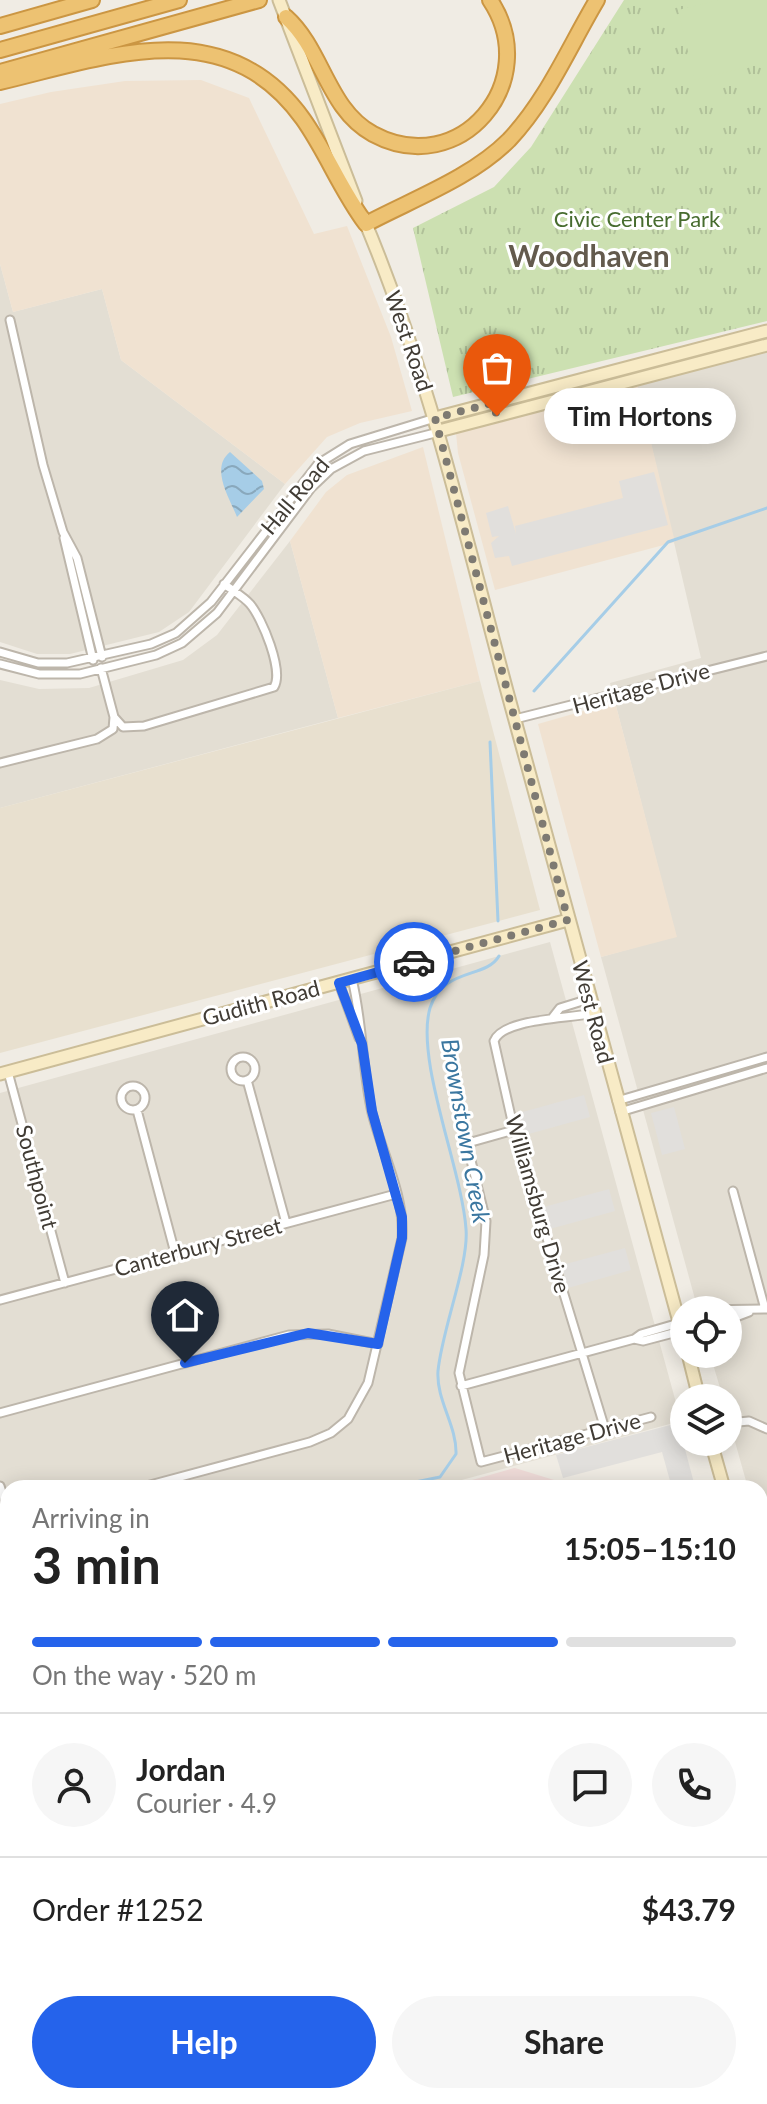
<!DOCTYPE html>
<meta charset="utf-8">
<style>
:root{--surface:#fff;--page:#f6f6f6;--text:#222;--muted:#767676;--line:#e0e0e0;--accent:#2563eb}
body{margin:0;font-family:Lato,sans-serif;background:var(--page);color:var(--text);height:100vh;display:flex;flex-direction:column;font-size:30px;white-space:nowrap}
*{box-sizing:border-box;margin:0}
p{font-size:26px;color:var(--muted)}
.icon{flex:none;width:44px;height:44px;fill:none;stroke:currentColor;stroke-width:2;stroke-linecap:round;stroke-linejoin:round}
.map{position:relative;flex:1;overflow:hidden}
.panel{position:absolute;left:0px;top:1480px;width:768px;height:624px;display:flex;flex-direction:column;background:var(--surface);border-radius:24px 24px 0 0;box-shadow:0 4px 20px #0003}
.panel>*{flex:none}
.tools{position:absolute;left:670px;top:1296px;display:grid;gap:16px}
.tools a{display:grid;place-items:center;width:72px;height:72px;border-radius:50%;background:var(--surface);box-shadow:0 4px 20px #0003;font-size:40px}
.pin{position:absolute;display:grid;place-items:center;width:68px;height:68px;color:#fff;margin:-82px -34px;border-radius:50% 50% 50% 0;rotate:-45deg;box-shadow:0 0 8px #0007}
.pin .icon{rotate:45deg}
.courier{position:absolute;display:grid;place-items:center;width:80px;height:80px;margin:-40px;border:6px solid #2563eb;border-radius:50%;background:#fff;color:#222;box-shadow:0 2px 10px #0007}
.bubble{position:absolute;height:56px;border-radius:28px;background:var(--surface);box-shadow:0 4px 20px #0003;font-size:26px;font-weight:700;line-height:56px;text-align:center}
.summary em{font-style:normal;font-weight:700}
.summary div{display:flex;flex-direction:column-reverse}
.summary{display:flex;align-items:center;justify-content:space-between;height:136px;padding:0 32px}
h1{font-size:52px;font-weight:700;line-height:60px}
.bar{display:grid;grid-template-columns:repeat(4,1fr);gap:12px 8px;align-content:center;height:96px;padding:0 32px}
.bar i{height:10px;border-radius:6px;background:var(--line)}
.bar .current{background:var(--accent)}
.bar p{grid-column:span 4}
.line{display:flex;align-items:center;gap:20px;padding:0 32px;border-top:2px solid var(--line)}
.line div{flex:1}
.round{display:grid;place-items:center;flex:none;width:84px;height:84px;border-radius:42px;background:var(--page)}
.action{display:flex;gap:16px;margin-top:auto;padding:16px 32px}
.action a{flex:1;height:92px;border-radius:48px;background:var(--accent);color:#fff;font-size:32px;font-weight:700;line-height:92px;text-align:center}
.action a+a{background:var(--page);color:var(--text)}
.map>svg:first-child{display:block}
.residential{fill:#e3ded3}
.commercial{fill:#f0e2d1}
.education{fill:#e8e0cf}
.medical{fill:#efdbd8}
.park{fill:url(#park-tufts)}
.pitch{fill:#cce0b1}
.parking{fill:#e1dfdc}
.water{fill:url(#water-waves)}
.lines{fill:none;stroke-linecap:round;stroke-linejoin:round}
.stream{stroke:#a6cde7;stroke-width:3}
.street-casing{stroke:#bdb6ab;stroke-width:11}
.secondary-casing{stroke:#cbbd98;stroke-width:15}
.highway-casing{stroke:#cb9643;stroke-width:18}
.street{stroke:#fff;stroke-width:7}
.secondary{stroke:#f8ebc6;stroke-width:11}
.highway{stroke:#edc272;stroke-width:14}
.done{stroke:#7e7a72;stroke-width:8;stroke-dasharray:0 14.4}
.route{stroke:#2563eb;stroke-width:10}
.labels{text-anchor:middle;stroke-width:6;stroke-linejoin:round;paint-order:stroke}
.park-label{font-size:22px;fill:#476c2f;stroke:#fff}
.street-label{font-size:22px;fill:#413c35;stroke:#fff}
.water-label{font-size:24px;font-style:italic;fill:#3b77a0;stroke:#fff}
.district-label{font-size:30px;font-weight:bold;fill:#635a4d;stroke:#fff}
</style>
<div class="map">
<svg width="767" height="2104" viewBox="0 0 767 2104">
<defs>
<pattern id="park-tufts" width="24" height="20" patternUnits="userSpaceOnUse" patternTransform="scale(2)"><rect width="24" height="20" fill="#cce0b1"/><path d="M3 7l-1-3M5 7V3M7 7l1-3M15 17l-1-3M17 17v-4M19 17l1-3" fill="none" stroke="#b0c199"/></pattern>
<pattern id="water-waves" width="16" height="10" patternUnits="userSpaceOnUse" patternTransform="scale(2)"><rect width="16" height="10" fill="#a6cde7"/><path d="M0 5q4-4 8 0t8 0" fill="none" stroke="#89a8bc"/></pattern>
</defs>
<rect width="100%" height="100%" fill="#f0ece4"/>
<path class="residential" d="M 0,264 L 13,312 L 102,289 L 121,360 L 285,484 L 189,612 L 159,632 L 70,654 L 37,654 L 0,642 Z
M 767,351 L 767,1558 L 760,1533 L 760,1488 L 748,1488 L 728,1417 L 728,1398 L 723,1398 L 710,1354 L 728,1354 L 728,1310 L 698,1310 L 601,957 L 676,936 L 610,683 L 701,658 L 637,384 Z
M 290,541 L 338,718 L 0,808 L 0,680 L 39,689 L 89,688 L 183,660 L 217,635 Z
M 550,942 L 681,1421 L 432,1488 L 8,1488 L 8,1598 L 0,1600 L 0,1093 Z
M 8,1634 L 8,2083 L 0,2080 L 0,1636 Z
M 316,2096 L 642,2096 L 644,2104 L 318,2104 Z"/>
<path class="commercial" d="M 201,80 L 249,98 L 314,234 L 347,226 L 391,337 L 412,411 L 360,423 L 327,437 L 285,484 L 121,360 L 102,289 L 13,312 L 0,264 L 0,104 L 51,92 L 125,81 Z
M 637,384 L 675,542 L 495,590 L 458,453 L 456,433 Z
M 423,447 L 480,681 L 338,718 L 290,541 L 326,492 L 347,475 Z
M 615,702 L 677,937 L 601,957 L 538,724 Z"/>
<path class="education" d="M 480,681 L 540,910 L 0,1053 L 0,808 Z"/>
<path class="medical" d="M 515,1468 L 580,1488 L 444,1488 L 514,1468 Z
M 760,1719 L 767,1743 L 767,1897 L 760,1899 Z"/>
<path class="park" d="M 624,0 L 767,0 L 767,321 L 453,397 L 413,228 L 494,187 L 531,147 Z"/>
<path class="pitch" d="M 719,0 L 767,0 L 767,62 L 695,80 L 678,10 Z"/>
<path class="parking" d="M 654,472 L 668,525 L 512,566 L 509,556 L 495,558 L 491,543 L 499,536 L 492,537 L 486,513 L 508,506 L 516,534 L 515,526 L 623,498 L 619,481 Z
M 584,1095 L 590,1117 L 525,1135 L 519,1113 Z
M 674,1107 L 685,1149 L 662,1155 L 651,1113 Z
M 609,1189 L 615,1211 L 550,1229 L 544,1207 Z
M 625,1248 L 631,1270 L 568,1288 L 562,1265 Z
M 678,1423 L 694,1483 L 672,1488 L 662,1452 L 563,1478 L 556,1455 Z"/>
<path class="water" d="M 230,452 L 262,481 L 264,489 L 237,517 C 229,497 210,468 230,452 Z"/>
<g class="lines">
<path class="stream" d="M 534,691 L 668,542 L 767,508
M 490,742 L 498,921
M 386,1488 L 440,1477 L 456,1454 C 457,1426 436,1400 438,1371 C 442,1329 469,1264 466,1229 C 462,1170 415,1060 430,1008 C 443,967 486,979 499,956
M 0,1587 L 8,1584"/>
<defs>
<path id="street" d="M 10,320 L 43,465 L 63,532 L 77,558 L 102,657
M 64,538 L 93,660
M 0,652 L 38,663 L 67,663 L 151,644 L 176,633 L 211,602 L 318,464 L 350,444 L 435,418
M 0,664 L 39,674 L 80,674 L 156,655 L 182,643 L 217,613 L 311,488 L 331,469 L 364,451 L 439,432
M 114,717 L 123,727 L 144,726 L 274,687 C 284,671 262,618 250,604 C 243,596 233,591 224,584
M 515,719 L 767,656
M 0,763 L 97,739 L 113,729 L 114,717 L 101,668
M 339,983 L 359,1038
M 593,1013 C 570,1019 503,1018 494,1041 L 514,1130 L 605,1429
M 553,1017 L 560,1008 L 589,999
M231 1069a12 12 0 1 1 24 0a12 12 0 1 1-24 0Z
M 8,1072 L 65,1283
M 247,1080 L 286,1223
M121 1098a12 12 0 1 1 24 0a12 12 0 1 1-24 0Z
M 456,1100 L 486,1221 L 484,1255 L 459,1373 L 481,1462 L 651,1417
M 617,1101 L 767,1057
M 137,1110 L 175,1253
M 620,1112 L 767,1068
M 468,1143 L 514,1130
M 733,1191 L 765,1309
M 0,1300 L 396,1194
M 699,1310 L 767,1309
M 728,1320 L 749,1312
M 634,1339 L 643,1341 L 681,1331
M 461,1386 L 634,1339 L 641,1334 L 679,1323
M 0,1413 L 289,1335 L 328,1334 L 378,1344
M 728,1423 L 749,1421 L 767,1429
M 0,1486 L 8,1511
M 139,1488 L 310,1442 L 331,1433 L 348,1419 L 368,1383 L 402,1238 C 405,1196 382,1153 372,1113 C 362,1069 363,1023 352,979
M 760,1595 L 767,1593
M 0,1720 L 8,1718
M 0,1943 L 8,1945
M 0,2036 L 8,2038
M 760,2085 L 767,2083
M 581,2096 L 582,2104
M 400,2104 L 404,2096
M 691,2104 L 721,2096"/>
<path id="secondary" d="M 279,0 L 356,201
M 363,217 C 428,370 464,531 507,691 C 566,908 626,1124 684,1340
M 435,418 L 767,331
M 439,431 L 767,345
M 0,1074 L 568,920
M 688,1354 L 699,1398
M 711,1442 L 724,1488
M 760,1619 L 767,1645"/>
<path id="highway" d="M 286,17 C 323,50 327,109 373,134 C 460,181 544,81 490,0
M 0,26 L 92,0
M 0,50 L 179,0
M 0,72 L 259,0
M 0,82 C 106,57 225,10 303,119 C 327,153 340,189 366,224 C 413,199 471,178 509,140 C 547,100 569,47 597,0"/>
</defs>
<use href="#street" class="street-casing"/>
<use href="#secondary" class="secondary-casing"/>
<use href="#highway" class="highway-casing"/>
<use href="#street" class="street"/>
<use href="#secondary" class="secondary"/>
<use href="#highway" class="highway"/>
</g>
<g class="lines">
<path class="done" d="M 414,962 L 568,920 L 435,418 L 493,403 L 497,416"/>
<path class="route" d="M 185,1363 L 308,1333 L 378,1344 L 402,1238 L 402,1217 L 372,1111 L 362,1044 L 339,983 L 414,962"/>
</g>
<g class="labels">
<g class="park-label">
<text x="637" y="227">Civic Center Park</text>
</g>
<g class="street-label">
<text transform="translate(409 341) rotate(71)" y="8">West Road</text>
<text transform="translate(295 496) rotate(-50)" y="8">Hall Road</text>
<text transform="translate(641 688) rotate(-15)" y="8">Heritage Drive</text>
<text transform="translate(261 1003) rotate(-15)" y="8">Gudith Road</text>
<text transform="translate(593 1012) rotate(75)" y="8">West Road</text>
<text transform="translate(37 1177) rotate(75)" y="8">Southpoint</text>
<text transform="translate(538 1204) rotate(74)" y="8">Williamsburg Drive</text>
<text transform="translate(198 1247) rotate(-15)" y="8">Canterbury Street</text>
<text transform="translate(572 1438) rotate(-15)" y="8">Heritage Drive</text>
</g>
<g class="water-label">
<text transform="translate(465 1131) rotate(80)" y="8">Brownstown Creek</text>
</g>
<g class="district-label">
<text x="589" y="267">Woodhaven</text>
</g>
</g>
</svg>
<div class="tools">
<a><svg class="icon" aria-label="locate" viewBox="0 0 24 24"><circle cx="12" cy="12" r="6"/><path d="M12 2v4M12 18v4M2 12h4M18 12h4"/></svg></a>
<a><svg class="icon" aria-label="layers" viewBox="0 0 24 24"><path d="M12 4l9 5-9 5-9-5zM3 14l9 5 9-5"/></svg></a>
</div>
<div class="pin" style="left:497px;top:416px;background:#ea580c"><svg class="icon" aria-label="bag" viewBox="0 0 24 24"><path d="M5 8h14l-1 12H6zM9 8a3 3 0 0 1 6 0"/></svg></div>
<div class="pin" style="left:185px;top:1363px;background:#1f2937"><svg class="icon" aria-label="home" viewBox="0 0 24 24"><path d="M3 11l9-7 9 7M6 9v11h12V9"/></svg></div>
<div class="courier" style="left:414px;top:962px"><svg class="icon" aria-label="car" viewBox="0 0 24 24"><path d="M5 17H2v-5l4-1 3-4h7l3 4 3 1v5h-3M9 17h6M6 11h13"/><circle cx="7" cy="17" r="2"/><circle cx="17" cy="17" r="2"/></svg></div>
<div class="bubble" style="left:544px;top:388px;width:192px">Tim Hortons</div>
<section class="panel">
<div class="summary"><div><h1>3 min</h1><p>Arriving in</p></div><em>15:05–15:10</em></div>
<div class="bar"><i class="current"></i><i class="current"></i><i class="current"></i><i></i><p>On the way · 520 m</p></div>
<div class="line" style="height:144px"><a class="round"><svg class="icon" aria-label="person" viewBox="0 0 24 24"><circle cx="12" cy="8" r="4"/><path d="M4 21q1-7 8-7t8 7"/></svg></a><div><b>Jordan</b><p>Courier · 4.9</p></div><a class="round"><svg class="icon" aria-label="chat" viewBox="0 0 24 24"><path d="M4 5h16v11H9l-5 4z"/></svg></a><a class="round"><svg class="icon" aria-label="phone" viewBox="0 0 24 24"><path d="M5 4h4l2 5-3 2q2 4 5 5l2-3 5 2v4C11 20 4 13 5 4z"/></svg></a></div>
<div class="line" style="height:104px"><div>Order #1252</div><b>$43.79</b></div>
<div class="action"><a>Help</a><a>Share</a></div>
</section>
</div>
